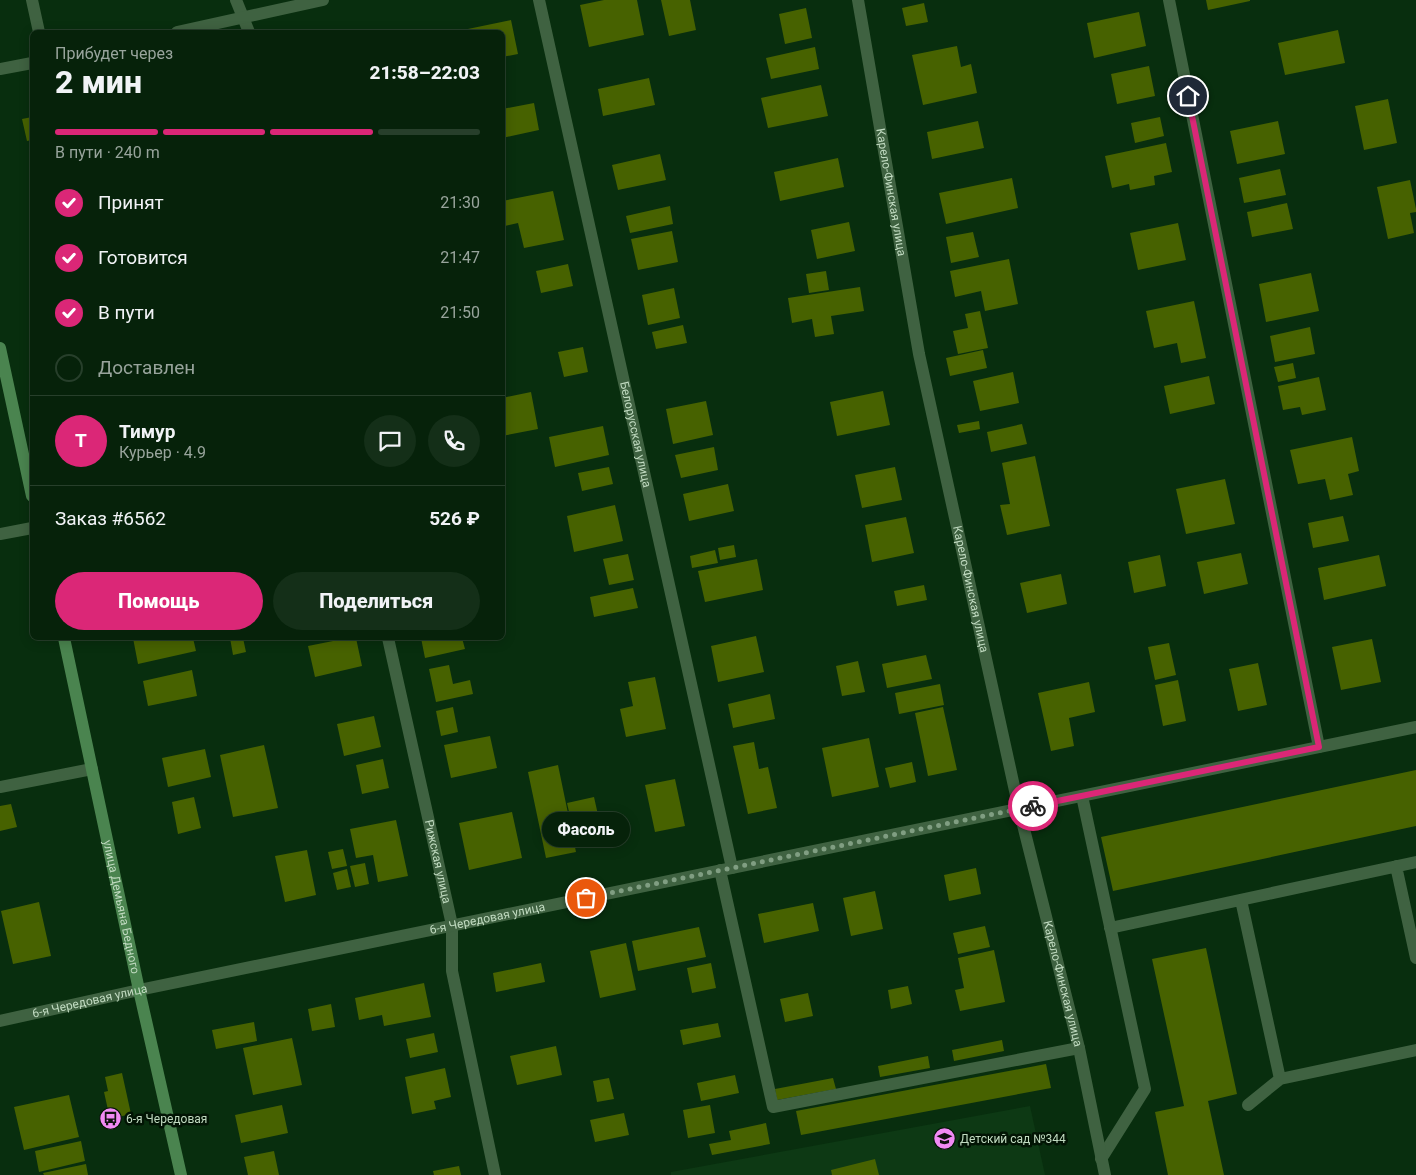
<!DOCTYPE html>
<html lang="ru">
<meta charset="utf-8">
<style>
:root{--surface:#06220a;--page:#142f18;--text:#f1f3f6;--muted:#98a49c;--line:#273f2b;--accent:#db2777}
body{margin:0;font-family:Roboto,sans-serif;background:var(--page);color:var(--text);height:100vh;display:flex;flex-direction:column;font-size:19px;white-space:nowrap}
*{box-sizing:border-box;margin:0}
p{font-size:16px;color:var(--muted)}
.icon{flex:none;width:28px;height:28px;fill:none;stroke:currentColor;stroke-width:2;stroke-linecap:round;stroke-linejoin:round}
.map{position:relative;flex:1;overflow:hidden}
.drawer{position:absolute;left:30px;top:30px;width:475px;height:610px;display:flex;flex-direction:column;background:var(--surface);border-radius:8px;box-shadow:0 2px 12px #0003,0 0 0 1px var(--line)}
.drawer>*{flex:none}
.pin{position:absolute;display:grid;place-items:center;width:42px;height:42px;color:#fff;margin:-21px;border:2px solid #fff;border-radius:50%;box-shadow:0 1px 5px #0007}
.courier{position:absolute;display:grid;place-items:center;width:50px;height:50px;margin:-25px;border:4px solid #db2777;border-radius:50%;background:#fff;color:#222;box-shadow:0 1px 6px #0007}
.bubble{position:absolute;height:35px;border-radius:18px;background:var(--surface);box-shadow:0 2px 12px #0003,0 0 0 1px var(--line);font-size:16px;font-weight:800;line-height:35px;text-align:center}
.summary em{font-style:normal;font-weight:800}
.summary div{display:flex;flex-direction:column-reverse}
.summary{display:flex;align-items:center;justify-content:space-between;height:85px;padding:0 25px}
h1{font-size:32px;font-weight:800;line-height:38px}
.bar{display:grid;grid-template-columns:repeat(4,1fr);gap:8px 5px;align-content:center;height:60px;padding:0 25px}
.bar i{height:6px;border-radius:4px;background:var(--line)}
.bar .active{background:var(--accent)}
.bar p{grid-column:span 4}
.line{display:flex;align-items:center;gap:12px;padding:0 25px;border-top:1px solid var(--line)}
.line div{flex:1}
.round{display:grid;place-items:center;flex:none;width:52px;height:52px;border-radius:26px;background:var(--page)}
ol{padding:0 25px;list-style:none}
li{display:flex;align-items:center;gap:15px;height:55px}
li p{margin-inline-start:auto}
li .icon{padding:5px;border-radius:50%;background:var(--accent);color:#fff;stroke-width:4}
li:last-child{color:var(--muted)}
li i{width:28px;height:28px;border:2px solid var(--line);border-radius:50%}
.button{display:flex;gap:10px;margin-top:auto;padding:10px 25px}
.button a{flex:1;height:58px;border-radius:30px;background:var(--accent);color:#fff;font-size:20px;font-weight:800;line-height:58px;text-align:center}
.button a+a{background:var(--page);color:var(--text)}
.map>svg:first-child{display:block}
.built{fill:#0d3914}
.building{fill:#476200}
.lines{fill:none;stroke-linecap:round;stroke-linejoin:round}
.lane{stroke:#3f6241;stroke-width:12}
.street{stroke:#3f6241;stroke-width:12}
.secondary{stroke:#4a844f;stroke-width:12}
.done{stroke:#809e82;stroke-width:5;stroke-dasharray:0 9}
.route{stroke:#db2777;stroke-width:6}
.labels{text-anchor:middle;stroke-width:5;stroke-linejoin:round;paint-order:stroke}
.street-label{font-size:12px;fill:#c1dbc1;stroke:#021404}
.poi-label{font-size:12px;fill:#c1dbc1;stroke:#021404;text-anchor:start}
</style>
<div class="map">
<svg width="1416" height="1175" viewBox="0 0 1416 1175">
<rect width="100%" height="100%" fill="#082e0e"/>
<path class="built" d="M 1030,1106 L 1045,1175 L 671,1175 L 671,1172 Z"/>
<path class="building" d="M 604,0 L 637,0 L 644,35 L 589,47 L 580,5 Z
M 661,0 L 690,0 L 696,30 L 669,36 Z
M 1206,0 L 1250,0 L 1250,1 L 1208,10 Z
M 924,3 L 928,22 L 906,26 L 902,8 Z
M 806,8 L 812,38 L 785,44 L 779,14 Z
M 1139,12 L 1146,46 L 1094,58 L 1087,23 Z
M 511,20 L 518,54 L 502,57 L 502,32 L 463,32 L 463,30 Z
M 1338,30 L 1345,63 L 1285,75 L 1278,43 Z
M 957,46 L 961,67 L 971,64 L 977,93 L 923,105 L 912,55 Z
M 815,47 L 819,69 L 771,79 L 766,58 Z
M 1149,66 L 1155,96 L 1117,104 L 1111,74 Z
M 649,78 L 655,105 L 603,116 L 598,89 Z
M 821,85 L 828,116 L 768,128 L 761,98 Z
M 1388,99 L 1397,143 L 1364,150 L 1355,106 Z
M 534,103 L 539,130 L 502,138 L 502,109 Z
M 32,117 L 32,140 L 27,141 L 22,119 Z
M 1160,117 L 1164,136 L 1135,143 L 1131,123 Z
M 978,121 L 984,148 L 932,159 L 927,132 Z
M 1278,121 L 1285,154 L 1237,164 L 1230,131 Z
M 1166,143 L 1172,172 L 1154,176 L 1155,185 L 1130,190 L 1129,184 L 1112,188 L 1105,156 Z
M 660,154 L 666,180 L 618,190 L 612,165 Z
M 838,158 L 844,187 L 780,201 L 774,172 Z
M 1280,169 L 1286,195 L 1244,203 L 1239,178 Z
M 1012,178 L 1018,208 L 946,224 L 939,193 Z
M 1410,180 L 1416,209 L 1416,212 L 1410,213 L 1414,233 L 1388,239 L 1377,187 Z
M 553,191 L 564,240 L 524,248 L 518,223 L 505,226 L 502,213 L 502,201 Z
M 1287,203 L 1293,229 L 1252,237 L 1247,212 Z
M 670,206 L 673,224 L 630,233 L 626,216 Z
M 849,222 L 855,251 L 817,259 L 811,230 Z
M 1178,223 L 1186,260 L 1138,270 L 1130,233 Z
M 672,231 L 678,262 L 638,270 L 631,239 Z
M 973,232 L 979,257 L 951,263 L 946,237 Z
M 1009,259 L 1018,304 L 985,311 L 981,291 L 955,297 L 950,271 Z
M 568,264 L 573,286 L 541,293 L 536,271 Z
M 826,271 L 829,290 L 809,293 L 806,274 Z
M 1311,273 L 1319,311 L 1266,322 L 1259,284 Z
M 860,287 L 864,311 L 831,316 L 834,334 L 815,337 L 812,319 L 792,323 L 788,298 Z
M 674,288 L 680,318 L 648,325 L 642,295 Z
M 1194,301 L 1206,358 L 1181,363 L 1177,343 L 1154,348 L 1146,311 Z
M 980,311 L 988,348 L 973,351 L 969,334 L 973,351 L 958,354 L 953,331 L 968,328 L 965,314 Z
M 683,325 L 687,343 L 656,349 L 652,332 Z
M 1310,327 L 1315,354 L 1275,362 L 1270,336 Z
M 583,347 L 588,372 L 564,377 L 558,352 Z
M 983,350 L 987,368 L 950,376 L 946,358 Z
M 1293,363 L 1296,378 L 1278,382 L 1274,367 Z
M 1013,372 L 1019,403 L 980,411 L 973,381 Z
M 1209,376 L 1215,404 L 1170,414 L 1164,386 Z
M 1319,377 L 1326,410 L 1302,415 L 1300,407 L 1283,410 L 1278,386 Z
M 883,391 L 890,425 L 837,436 L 830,402 Z
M 531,392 L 538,429 L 502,436 L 502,398 Z
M 706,401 L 713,435 L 673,444 L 666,409 Z
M 979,421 L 980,429 L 959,433 L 957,425 Z
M 1022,424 L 1027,444 L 991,452 L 987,432 Z
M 603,426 L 609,455 L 555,467 L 549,437 Z
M 1352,437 L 1359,471 L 1348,474 L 1353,495 L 1330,500 L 1325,479 L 1298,484 L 1290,450 Z
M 714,447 L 718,470 L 681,478 L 675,455 Z
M 1035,456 L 1050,526 L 1007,535 L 1000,505 L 1010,504 L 1002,463 Z
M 609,467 L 613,484 L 582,491 L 578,473 Z
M 895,467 L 902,500 L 862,508 L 855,475 Z
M 1225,479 L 1235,524 L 1186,534 L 1176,489 Z
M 728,484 L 734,511 L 689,521 L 683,494 Z
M 615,505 L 623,541 L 574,552 L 567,516 Z
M 1343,516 L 1349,541 L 1313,548 L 1308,523 Z
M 906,517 L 914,553 L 872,562 L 865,525 Z
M 734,545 L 736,557 L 720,560 L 718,548 Z
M 715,550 L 718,563 L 692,568 L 690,556 Z
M 1241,553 L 1248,584 L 1204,594 L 1197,562 Z
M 628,554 L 634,580 L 609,585 L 603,559 Z
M 1160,555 L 1166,586 L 1134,593 L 1128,562 Z
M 1379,555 L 1386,586 L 1324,600 L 1318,568 Z
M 757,559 L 763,590 L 705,602 L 698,571 Z
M 1061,574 L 1067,604 L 1027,613 L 1020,583 Z
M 924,585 L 927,600 L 897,606 L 894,591 Z
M 633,588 L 638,608 L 594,617 L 590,597 Z
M 756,636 L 764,672 L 718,682 L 711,646 Z
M 133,638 L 193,638 L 196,651 L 138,664 Z
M 230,638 L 243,638 L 246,652 L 233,655 Z
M 348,638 L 356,638 L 362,666 L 315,677 L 308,646 Z
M 421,638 L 462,638 L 465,649 L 425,658 Z
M 1372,639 L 1381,682 L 1341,690 L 1332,647 Z
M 1169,643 L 1176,675 L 1155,680 L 1148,647 Z
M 926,655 L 932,679 L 887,688 L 882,664 Z
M 858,661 L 865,692 L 842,696 L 836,666 Z
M 1258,663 L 1267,705 L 1238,711 L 1229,669 Z
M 449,665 L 453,684 L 470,680 L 473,694 L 436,702 L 429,669 Z
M 192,670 L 197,696 L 148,706 L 143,681 Z
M 655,677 L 666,729 L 626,737 L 620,709 L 633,706 L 628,682 Z
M 1178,680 L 1186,721 L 1163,726 L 1155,685 Z
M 1089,682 L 1095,712 L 1069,718 L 1074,746 L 1051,751 L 1038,693 Z
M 940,684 L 944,705 L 899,714 L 895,693 Z
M 770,694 L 775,719 L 733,728 L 728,704 Z
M 453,707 L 458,732 L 441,736 L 436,711 Z
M 943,707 L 957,770 L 928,776 L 915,713 Z
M 374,716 L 381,747 L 344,756 L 337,724 Z
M 490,736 L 497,768 L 451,778 L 444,745 Z
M 869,738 L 879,787 L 832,797 L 822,748 Z
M 754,742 L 759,769 L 768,767 L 777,808 L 748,814 L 733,746 Z
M 264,745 L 278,808 L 233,817 L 220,755 Z
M 205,749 L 211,777 L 168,787 L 162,758 Z
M 383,759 L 389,788 L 362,794 L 356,765 Z
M 912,762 L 916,782 L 890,788 L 885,768 Z
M 558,765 L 576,852 L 546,858 L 528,772 Z
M 1416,770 L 1416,826 L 1113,891 L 1101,837 Z
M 675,779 L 685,826 L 655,832 L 645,785 Z
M 194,797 L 201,828 L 178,834 L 172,802 Z
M 594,797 L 603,837 L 576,842 L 567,803 Z
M 11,804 L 17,827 L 0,831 L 0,806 Z
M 512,812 L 522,858 L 469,870 L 459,823 Z
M 396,820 L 408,876 L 378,882 L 373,855 L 356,858 L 350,829 Z
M 343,849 L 347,866 L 332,869 L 328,852 Z
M 307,850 L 316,895 L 285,902 L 275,856 Z
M 365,863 L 369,884 L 355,887 L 350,866 Z
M 976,868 L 981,894 L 949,901 L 944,875 Z
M 347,869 L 351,887 L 337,890 L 333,873 Z
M 875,891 L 883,929 L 851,936 L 843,898 Z
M 39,902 L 51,956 L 13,964 L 1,911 Z
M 813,903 L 819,931 L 764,943 L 758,914 Z
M 985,926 L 990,947 L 958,954 L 953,933 Z
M 699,927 L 706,957 L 638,971 L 632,941 Z
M 626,943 L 636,990 L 600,998 L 590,951 Z
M 1206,948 L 1237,1094 L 1208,1101 L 1224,1175 L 1168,1175 L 1155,1112 L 1184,1106 L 1152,959 Z
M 994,950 L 1005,1002 L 960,1011 L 955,990 L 964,988 L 958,958 Z
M 541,963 L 545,982 L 496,992 L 493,973 Z
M 711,963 L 716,988 L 692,993 L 687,968 Z
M 424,983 L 431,1017 L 384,1026 L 382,1015 L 359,1020 L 355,998 Z
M 908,986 L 912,1004 L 891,1009 L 888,990 Z
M 808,993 L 813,1016 L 785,1022 L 780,999 Z
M 331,1004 L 335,1027 L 312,1031 L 308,1009 Z
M 254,1022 L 257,1041 L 216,1049 L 212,1030 Z
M 718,1023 L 721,1037 L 683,1045 L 680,1030 Z
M 434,1033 L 438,1052 L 410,1058 L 406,1039 Z
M 292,1038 L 302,1085 L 253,1095 L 243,1048 Z
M 1002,1040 L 1004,1051 L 954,1061 L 952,1050 Z
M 556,1046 L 562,1075 L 517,1085 L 510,1056 Z
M 928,1056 L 930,1068 L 880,1077 L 878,1066 Z
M 1046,1064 L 1051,1088 L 801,1135 L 796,1111 Z
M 445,1068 L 451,1097 L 434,1101 L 436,1109 L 412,1114 L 405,1077 Z
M 122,1073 L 131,1114 L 110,1119 L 104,1092 L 108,1091 L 105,1077 Z
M 735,1075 L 739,1093 L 701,1101 L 697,1083 Z
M 609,1078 L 614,1099 L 597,1102 L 593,1081 Z
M 833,1078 L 836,1089 L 777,1100 L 775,1089 Z
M 69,1095 L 79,1137 L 24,1150 L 14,1107 Z
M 282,1105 L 288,1133 L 241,1143 L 235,1115 Z
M 710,1105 L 715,1133 L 688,1138 L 683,1110 Z
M 624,1113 L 629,1135 L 595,1142 L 590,1120 Z
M 766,1123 L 770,1144 L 712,1155 L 709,1144 L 731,1140 L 729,1131 Z
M 81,1141 L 85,1161 L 39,1172 L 35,1151 Z
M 274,1151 L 279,1175 L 248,1175 L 244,1157 Z
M 875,1159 L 879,1175 L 832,1175 L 831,1170 Z
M 86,1164 L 88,1175 L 44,1175 L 43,1173 Z
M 459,1166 L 461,1175 L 434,1175 L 433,1171 Z"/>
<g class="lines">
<path class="lane" d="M 32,0 L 39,32
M 1082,796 L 1145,1089 L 1101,1159
M 1396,866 L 1416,958
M 720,870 L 773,1107 L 1079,1048
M 1241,900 L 1280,1079 L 1416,1050
M 1110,928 L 1416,862
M 1248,1105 L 1280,1079"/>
<g class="street">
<path d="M 236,0 L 249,32"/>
<path id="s1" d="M 539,0 L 732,868"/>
<path id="s2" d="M 858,0 L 919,354 L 1019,809 L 1079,1048 L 1105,1175"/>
<path d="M 1169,0 L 1319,747"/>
<path d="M 177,32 L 323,0"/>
<path d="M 0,69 L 32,63"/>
<path d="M 0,534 L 32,528"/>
<path id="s3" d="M 388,638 L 452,925 L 452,971 L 495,1175"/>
<path d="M 0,787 L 92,769"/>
<path id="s4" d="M 0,1021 L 139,990 L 1416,727"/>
</g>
<g class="secondary">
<path d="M 0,348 L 32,496"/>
<path id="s5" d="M 64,638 L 139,990 L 181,1175"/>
</g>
</g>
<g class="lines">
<path class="done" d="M 586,898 L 1033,806"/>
<path class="route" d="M 1033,806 L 1319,747 L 1188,96"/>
</g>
<defs>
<symbol id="bus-disc" viewBox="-11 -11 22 22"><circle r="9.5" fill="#f18af4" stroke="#021404"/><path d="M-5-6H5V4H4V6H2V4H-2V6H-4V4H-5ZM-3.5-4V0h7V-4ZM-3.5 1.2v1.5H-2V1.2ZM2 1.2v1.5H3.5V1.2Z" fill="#111"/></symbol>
<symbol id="school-disc" viewBox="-11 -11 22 22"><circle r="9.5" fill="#f18af4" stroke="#021404"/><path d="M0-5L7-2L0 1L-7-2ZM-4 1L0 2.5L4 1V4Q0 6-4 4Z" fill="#111"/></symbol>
</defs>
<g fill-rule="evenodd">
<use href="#bus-disc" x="98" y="1106" width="25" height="25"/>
<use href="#school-disc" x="932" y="1126" width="25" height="25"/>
</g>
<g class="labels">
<g class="street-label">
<text dy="4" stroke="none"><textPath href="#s2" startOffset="195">Карело-Финская улица</textPath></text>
<text dy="4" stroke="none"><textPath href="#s1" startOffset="445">Белорусская улица</textPath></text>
<text dy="4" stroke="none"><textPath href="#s2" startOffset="600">Карело-Финская улица</textPath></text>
<text dy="4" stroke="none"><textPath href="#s3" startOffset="229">Рижская улица</textPath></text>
<text dy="4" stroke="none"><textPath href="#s5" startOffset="275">улица Демьяна Бедного</textPath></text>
<text dy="4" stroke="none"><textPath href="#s4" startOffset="498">6-я Чередовая улица</textPath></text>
<text dy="4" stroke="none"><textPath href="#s2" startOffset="1005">Карело-Финская улица</textPath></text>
<text dy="4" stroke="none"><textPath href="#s4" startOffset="92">6-я Чередовая улица</textPath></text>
</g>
<g class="poi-label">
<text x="126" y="1123">6-я Чередовая</text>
<text x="960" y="1143">Детский сад №344</text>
</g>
</g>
</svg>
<div class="pin" style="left:586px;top:898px;background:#ea580c"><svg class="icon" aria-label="bag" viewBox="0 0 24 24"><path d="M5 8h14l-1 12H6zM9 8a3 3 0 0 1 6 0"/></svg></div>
<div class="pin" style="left:1188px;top:96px;background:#1f2937"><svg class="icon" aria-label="home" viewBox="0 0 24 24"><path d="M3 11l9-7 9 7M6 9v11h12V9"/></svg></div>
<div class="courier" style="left:1033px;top:806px"><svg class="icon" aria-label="bike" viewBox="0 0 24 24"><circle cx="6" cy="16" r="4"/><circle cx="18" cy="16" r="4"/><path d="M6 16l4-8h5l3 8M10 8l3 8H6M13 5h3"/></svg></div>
<div class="bubble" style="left:542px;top:812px;width:88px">Фасоль</div>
<section class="drawer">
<div class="summary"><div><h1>2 мин</h1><p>Прибудет через</p></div><em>21:58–22:03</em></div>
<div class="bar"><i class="active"></i><i class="active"></i><i class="active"></i><i></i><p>В пути · 240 m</p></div>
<ol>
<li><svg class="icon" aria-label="check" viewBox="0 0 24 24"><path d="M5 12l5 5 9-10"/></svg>Принят<p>21:30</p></li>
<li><svg class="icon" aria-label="check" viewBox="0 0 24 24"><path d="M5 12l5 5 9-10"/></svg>Готовится<p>21:47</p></li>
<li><svg class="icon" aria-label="check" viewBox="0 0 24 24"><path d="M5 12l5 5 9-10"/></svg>В пути<p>21:50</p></li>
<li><i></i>Доставлен</li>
</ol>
<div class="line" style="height:90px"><b class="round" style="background:var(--accent);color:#fff">Т</b><div><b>Тимур</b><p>Курьер · 4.9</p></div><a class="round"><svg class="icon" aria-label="chat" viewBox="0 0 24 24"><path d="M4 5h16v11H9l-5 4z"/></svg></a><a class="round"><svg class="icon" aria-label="phone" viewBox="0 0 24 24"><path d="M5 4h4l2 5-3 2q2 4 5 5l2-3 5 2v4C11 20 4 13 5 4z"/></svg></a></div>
<div class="line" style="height:65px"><div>Заказ #6562</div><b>526 ₽</b></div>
<div class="button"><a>Помощь</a><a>Поделиться</a></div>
</section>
</div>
